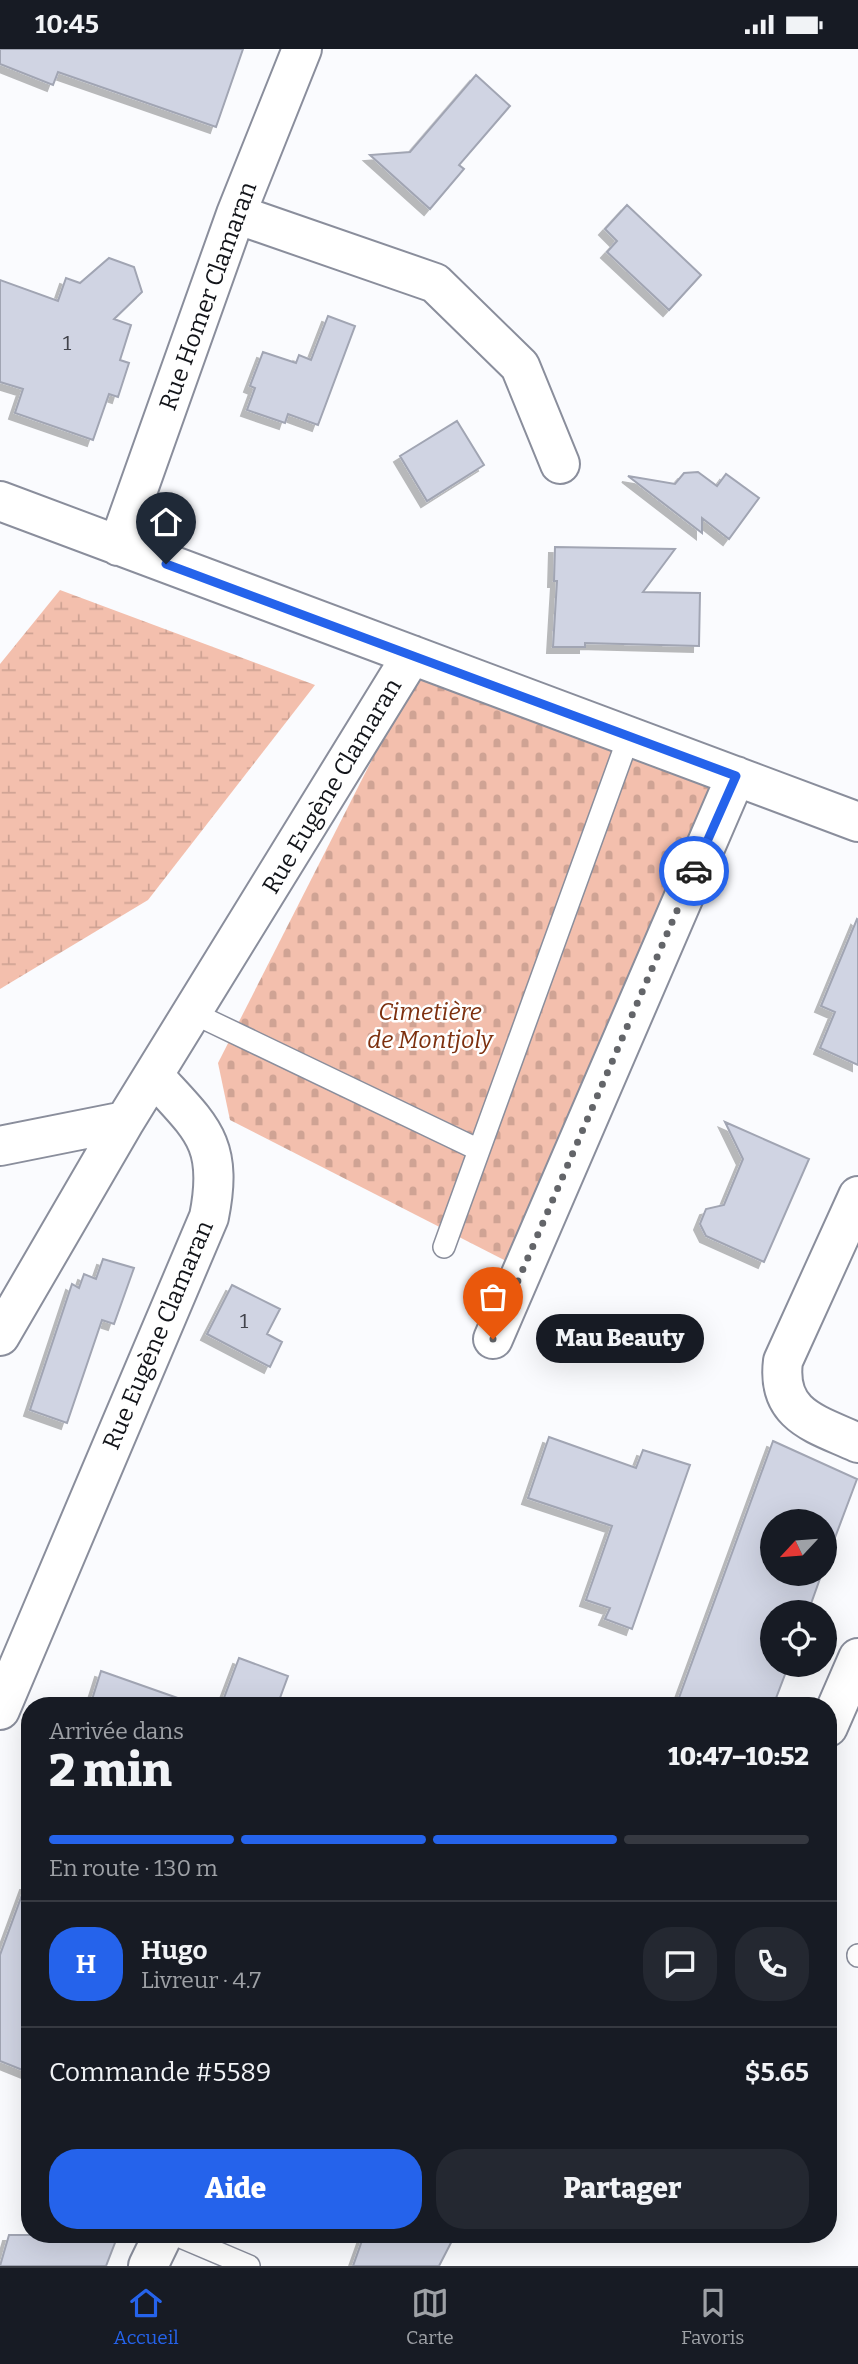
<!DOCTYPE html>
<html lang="fr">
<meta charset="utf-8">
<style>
:root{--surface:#171b24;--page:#242831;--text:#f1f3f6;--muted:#9ea1a6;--line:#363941;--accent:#2563eb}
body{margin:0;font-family:Bitter,serif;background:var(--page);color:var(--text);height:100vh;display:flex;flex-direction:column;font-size:26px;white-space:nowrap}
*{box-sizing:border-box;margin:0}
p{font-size:23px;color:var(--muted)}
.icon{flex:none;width:38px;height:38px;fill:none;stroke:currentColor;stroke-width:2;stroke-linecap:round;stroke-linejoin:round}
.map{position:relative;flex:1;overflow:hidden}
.details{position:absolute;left:21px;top:1648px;width:816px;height:546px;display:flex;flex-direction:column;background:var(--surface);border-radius:28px;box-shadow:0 7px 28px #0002}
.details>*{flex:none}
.needle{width:46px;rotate:244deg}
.buttons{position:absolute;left:760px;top:1460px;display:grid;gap:14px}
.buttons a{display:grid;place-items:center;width:77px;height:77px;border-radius:50%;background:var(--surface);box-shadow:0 7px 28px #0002;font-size:35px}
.pin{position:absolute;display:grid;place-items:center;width:60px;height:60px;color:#fff;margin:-72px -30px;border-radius:50% 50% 50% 0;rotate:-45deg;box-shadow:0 0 7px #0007}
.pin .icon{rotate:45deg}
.courier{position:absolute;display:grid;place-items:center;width:70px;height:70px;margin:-35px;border:5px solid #2563eb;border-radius:50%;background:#fff;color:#222;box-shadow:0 2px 9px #0007}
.bubble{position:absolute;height:49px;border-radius:24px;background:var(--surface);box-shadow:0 7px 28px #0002;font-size:23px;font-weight:800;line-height:49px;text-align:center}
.head em{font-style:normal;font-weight:800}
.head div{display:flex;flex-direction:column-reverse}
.head{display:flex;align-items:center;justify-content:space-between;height:119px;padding:0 28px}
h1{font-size:46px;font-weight:800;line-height:52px}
.bar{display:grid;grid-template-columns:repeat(4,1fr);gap:10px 7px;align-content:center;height:84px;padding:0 28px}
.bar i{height:9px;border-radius:5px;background:var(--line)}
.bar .selected{background:var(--accent)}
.bar p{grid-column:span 4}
.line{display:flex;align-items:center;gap:18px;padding:0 28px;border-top:2px solid var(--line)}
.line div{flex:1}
.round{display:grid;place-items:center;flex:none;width:74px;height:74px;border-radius:28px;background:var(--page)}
.primary-button{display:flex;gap:14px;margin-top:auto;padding:14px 28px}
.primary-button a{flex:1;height:80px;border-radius:28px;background:var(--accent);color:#fff;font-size:28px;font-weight:800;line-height:80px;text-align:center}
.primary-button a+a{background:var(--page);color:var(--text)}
.status{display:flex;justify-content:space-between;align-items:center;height:49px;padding:0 35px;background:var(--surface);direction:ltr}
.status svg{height:19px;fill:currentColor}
.tab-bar{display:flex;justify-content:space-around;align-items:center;height:98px;border-top:2px solid var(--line);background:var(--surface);font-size:19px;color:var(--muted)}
.tab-bar a{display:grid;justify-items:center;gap:4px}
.tab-bar .selected{color:var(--accent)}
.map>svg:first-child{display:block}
.wetland{fill:url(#wetland-marsh)}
.cemetery{fill:url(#cemetery-stones)}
.building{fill:#d0d4e3;stroke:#a1a5b3;stroke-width:2;filter:url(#shadow)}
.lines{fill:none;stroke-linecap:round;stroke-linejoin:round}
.service-casing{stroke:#8a8e9c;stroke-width:24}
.minor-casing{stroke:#8a8e9c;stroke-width:42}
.service{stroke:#fff;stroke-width:21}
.minor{stroke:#fff;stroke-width:38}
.done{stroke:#636569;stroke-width:7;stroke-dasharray:0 12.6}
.route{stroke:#2563eb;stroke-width:9}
.labels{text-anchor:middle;stroke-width:5;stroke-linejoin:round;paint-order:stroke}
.number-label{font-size:21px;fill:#42444c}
.street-label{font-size:24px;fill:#121419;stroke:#fff}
.park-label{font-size:24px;font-style:italic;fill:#7d300f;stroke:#fff}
</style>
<div class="status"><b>10:45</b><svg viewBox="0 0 49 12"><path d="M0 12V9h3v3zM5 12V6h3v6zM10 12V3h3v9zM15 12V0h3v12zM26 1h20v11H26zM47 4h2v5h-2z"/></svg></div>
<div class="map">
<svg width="858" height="2217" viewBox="0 0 858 2217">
<defs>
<pattern id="wetland-marsh" width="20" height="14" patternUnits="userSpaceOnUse" patternTransform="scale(1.75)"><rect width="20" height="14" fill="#f3bfad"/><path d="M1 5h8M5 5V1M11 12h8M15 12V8" fill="none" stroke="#cfa394"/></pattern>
<pattern id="cemetery-stones" width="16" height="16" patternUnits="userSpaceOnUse" patternTransform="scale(1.75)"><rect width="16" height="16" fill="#f3bfad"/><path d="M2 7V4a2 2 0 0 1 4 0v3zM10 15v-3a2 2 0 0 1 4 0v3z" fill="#cfa394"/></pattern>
<filter id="shadow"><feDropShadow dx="-6" dy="6" stdDeviation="0" flood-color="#0004"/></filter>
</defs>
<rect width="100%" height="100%" fill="#fafbfe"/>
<path class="wetland" d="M 60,541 L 315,636 L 148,851 L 0,940 L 0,615 Z"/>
<path class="cemetery" d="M 416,624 L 729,738 L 510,1214 L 230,1071 L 218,1014 Z"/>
<path class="building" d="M 0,0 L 243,0 L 216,78 L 58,23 L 53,36 L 0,15 Z
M 476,26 L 510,57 L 459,116 L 464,120 L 430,160 L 370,106 L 410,103 Z
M 627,156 L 701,226 L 669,261 L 607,203 L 617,192 L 605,180 Z
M 109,209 L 134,218 L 142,243 L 114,270 L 131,276 L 120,311 L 129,314 L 118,348 L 109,345 L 93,391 L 15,364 L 23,340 L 0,333 L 0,231 L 58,252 L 66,229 L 80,234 Z
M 328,267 L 355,277 L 318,376 L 288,365 L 285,374 L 247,361 L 255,339 L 250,337 L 263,303 L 296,314 L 299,306 L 311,311 Z
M 457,372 L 484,416 L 427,452 L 400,407 Z
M 698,423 L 717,437 L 726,425 L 759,449 L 729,490 L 702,469 L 702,484 L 628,427 L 675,435 L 684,424 Z
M 555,498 L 675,500 L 643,543 L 700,544 L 699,597 L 585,594 L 585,598 L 553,598 L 557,532 L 554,532 Z
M 857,870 L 858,871 L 858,1016 L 820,999 L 835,963 L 821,957 Z
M 725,1073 L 809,1110 L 764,1213 L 706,1187 L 700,1175 L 706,1160 L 724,1156 L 743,1110 Z
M 103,1210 L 134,1219 L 114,1275 L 102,1271 L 67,1374 L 30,1361 L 72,1235 L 79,1239 L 84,1225 L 96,1230 Z
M 232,1236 L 280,1260 L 267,1285 L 282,1293 L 270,1318 L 207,1285 Z
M 549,1388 L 636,1419 L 643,1401 L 690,1416 L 632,1580 L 605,1570 L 610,1559 L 586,1551 L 612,1477 L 528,1449 Z
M 773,1392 L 857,1430 L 824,1518 L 824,1472 L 772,1472 L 772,1524 L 822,1524 L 808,1563 L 772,1563 L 772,1615 L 789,1615 L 773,1657 L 676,1657 Z
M 239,1609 L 288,1627 L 277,1657 L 221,1657 Z
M 101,1622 L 189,1653 L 189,1657 L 90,1657 Z
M 26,1835 L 30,1835 L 30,2024 L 0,2012 L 0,1906 Z
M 9,2186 L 118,2186 L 106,2217 L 0,2217 Z
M 364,2186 L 455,2186 L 439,2217 L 353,2217 Z"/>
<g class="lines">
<defs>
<path id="service" d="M 193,964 L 479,1101
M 444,1198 L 629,687
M 858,1906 L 858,1907
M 176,2186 L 249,2217"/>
<path id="minor" d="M 236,165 L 435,234 L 520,317 L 560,415
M 0,452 L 858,773
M 118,497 L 236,165 L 302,0
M 0,1097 L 125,1072 L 412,606
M 858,1147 L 783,1312 C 776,1367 817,1375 858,1394
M 0,1287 L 125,1072
M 493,1290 L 736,727
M 0,1661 L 209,1168 C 224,1093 201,1079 154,1027
M 828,1678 L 858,1609
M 148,2217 L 163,2186"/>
</defs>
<use href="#service" class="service-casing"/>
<use href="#minor" class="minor-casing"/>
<use href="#service" class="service"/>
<use href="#minor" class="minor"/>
</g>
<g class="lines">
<path class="done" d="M 493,1290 L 694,822"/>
<path class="route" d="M 166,515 L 736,727 L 694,822"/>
</g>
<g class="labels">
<g class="number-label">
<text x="67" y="301">1</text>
<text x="244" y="1279">1</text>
</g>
<g class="street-label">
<text transform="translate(208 247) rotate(-70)" y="8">Rue Homer Clamaran</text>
<text transform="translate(332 737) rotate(-59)" y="8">Rue Eugène Clamaran</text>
<text transform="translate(158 1286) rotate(-67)" y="8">Rue Eugène Clamaran</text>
</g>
<g class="park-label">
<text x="430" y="971">Cimetière<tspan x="430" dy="28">de Montjoly</tspan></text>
</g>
</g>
</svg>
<div class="buttons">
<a><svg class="needle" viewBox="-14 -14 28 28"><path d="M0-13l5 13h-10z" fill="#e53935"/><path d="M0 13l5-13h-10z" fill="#9ea1a6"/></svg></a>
<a><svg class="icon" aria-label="locate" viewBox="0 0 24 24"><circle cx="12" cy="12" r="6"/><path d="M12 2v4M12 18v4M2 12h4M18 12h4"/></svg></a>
</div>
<div class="pin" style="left:493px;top:1290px;background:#ea580c"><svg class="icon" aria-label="bag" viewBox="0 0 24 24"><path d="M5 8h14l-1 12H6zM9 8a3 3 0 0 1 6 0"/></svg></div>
<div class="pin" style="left:166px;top:515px;background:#1f2937"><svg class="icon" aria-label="home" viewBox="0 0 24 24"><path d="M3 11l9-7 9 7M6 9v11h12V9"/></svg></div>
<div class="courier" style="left:694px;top:822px"><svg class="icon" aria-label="car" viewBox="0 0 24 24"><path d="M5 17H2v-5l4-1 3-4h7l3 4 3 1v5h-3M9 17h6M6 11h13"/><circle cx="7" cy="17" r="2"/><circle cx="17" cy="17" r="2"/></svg></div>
<div class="bubble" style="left:536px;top:1265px;width:168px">Mau Beauty</div>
<section class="details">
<div class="head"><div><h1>2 min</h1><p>Arrivée dans</p></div><em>10:47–10:52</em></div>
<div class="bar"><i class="selected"></i><i class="selected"></i><i class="selected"></i><i></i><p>En route · 130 m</p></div>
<div class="line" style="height:126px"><b class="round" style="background:var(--accent);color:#fff">H</b><div><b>Hugo</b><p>Livreur · 4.7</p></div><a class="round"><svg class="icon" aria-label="chat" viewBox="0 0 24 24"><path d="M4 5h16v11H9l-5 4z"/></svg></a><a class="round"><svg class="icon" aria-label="phone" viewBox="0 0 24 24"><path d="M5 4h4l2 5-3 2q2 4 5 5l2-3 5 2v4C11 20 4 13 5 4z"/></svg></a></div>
<div class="line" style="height:91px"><div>Commande #5589</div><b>$5.65</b></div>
<div class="primary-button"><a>Aide</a><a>Partager</a></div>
</section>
</div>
<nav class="tab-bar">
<a class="selected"><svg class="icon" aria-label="home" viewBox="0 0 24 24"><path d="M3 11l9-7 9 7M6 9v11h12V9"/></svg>Accueil</a>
<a><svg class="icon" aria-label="map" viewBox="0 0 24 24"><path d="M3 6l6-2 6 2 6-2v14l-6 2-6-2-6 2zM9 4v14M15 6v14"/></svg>Carte</a>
<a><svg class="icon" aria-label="saved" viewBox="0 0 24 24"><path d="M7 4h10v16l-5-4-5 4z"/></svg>Favoris</a>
</nav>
